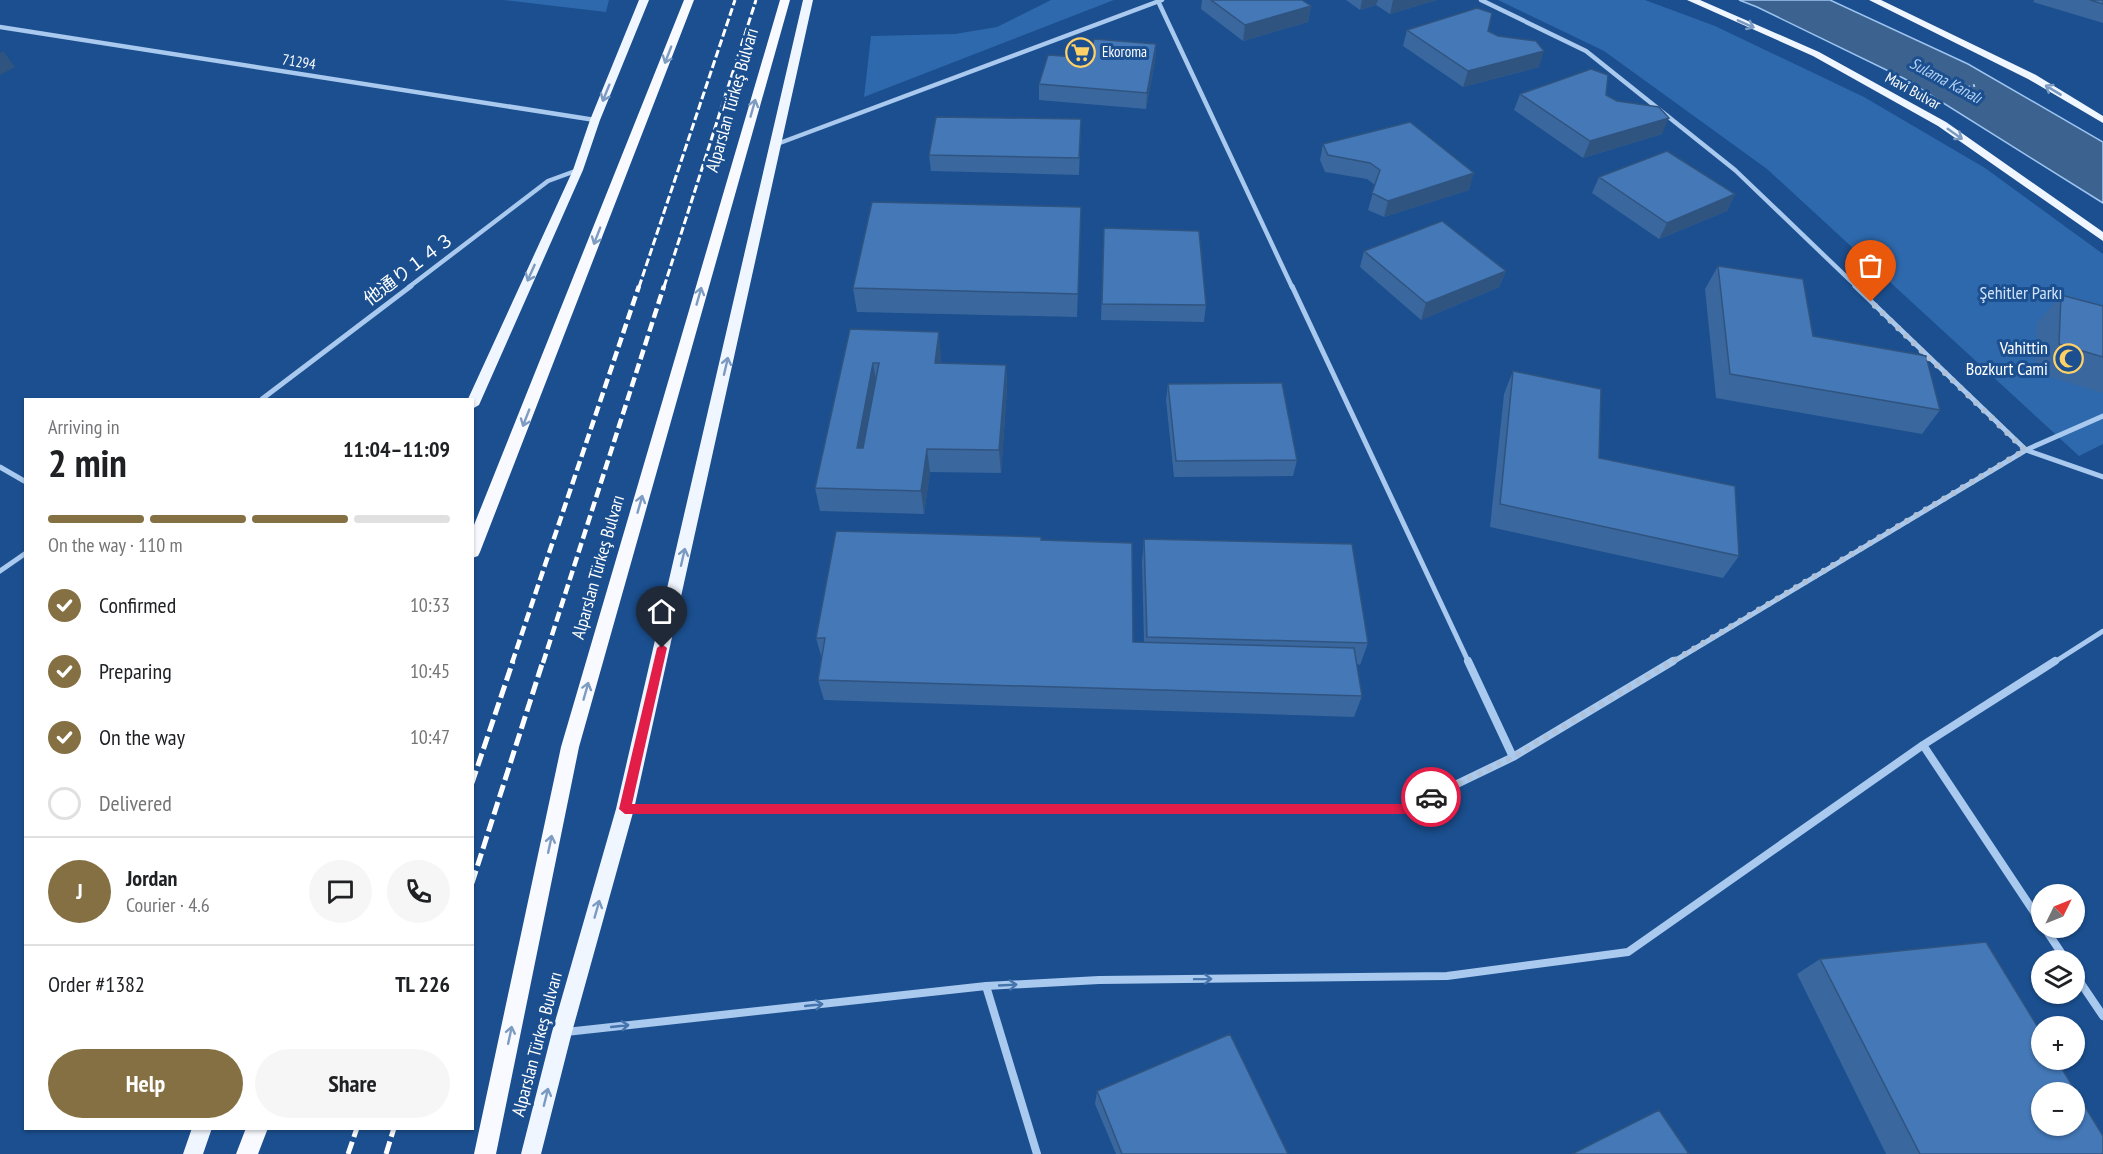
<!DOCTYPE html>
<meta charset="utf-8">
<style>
:root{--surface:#fff;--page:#f6f6f6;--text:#202124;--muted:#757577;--line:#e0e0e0;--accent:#847042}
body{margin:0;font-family:"PT Sans Narrow","Noto Sans SC","Noto Sans JP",sans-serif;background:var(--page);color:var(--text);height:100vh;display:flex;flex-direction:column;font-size:22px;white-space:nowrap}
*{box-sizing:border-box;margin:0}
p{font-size:20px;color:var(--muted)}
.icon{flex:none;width:33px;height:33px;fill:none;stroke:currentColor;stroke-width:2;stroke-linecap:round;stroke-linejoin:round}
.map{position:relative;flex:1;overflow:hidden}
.details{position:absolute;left:24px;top:398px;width:450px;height:732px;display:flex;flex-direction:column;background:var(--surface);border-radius:0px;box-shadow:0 2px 4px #0004}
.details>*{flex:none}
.needle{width:39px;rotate:47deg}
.buttons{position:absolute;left:2031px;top:884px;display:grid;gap:12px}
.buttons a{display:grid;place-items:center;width:54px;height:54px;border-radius:50%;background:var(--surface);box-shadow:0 2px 4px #0004;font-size:30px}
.pin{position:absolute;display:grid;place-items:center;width:51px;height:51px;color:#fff;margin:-62px -26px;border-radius:50% 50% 50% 0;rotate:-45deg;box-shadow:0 0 6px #0007}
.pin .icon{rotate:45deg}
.courier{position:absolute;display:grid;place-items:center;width:60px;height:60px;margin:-30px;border:4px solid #e11d48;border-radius:50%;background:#fff;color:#222;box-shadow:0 2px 8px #0007}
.head em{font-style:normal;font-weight:800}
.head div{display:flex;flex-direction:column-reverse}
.head{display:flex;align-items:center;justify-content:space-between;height:102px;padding:0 24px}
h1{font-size:39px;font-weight:800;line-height:45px}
.bar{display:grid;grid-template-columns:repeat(4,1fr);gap:9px 6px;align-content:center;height:72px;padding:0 24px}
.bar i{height:8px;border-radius:4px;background:var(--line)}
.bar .selected{background:var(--accent)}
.bar p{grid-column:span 4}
.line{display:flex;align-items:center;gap:15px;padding:0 24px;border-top:2px solid var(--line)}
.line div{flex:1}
.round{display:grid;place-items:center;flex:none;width:63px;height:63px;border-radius:32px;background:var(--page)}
ol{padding:0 24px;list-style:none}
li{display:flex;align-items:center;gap:18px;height:66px}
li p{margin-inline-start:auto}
li .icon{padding:6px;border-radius:50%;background:var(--accent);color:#fff;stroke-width:4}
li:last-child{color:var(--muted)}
li i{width:33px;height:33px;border:3px solid var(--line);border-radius:50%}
.button{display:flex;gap:12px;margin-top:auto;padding:12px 24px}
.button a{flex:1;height:69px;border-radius:36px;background:var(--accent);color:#fff;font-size:24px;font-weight:800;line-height:69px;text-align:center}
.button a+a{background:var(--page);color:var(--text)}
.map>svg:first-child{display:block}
.green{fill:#2e69ad}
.water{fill:#3c6290;stroke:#9cc4f0;stroke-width:1.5}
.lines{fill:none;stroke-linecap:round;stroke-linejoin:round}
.path{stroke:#a9c9ee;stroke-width:3;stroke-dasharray:2 3;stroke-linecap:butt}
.minor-far2{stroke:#a9c9ee;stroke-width:4.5}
.minor-far1{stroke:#a9c9ee;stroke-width:5}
.minor{stroke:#a9c9ee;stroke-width:8}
.primary{fill:#f0f6ff;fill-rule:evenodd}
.trunk{fill:#f8faff;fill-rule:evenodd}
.rail-far2{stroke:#fff;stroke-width:3;stroke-dasharray:8 3;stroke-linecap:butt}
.rail-far1{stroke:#fff;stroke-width:4.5;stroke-dasharray:10 4.5;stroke-linecap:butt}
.rail{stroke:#fff;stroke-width:5;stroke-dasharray:13 5;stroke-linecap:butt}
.wall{fill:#3a679d}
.shaded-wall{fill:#305480}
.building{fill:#4478b7;stroke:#305480;stroke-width:1.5;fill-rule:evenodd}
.oneway{stroke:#7b9ac1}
.oneway2{stroke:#7e9cc1}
.oneway3{stroke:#4674ac}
.route{fill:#e11d48}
.done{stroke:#afc1d8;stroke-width:6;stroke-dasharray:0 10.8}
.labels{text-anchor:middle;stroke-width:6;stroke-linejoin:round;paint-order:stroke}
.far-poi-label{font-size:15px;fill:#fff;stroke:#1b4f8f;text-anchor:start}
.far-street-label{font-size:15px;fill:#fff;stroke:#1b4f8f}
.far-water-label{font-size:16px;font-style:italic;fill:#b5d3f5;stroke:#1b4f8f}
.street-label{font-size:18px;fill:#fff;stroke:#1b4f8f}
.park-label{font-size:18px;fill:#cfe3fa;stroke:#1b4f8f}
.poi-label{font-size:18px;fill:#fff;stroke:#1b4f8f;text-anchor:end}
</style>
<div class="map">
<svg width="2103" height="1154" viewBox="0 0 2103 1154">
<rect width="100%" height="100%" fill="#1b4f8f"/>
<path class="green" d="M 503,0 L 609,0 L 606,12 Z
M 1051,0 L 1114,0 L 864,97 L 871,36 L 955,34 L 997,27 Z
M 1498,0 L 1645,0 L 1715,26 L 1864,97 L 1985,168 L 2103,254 L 2103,444 L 2079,456 L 1767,169 L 1604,51 Z"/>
<path class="water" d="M 1739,0 L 1830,0 L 1968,64 L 2103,142 L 2103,203 L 1905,79 L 1757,7 Z"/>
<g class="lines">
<path class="path" d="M 1954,92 L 1976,85"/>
<path class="minor-far2" d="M 1481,0 L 1586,51 L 1735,170 L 1857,287
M 1158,1 L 1292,287
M 0,27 L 595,120
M 777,144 L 1162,0
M 409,287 L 548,181 L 578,170"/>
<path class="minor-far1" d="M 1292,286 L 1469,663
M 1855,286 L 2026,450 L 2103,477
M 262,399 L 411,286
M 0,467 L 26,482
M 0,571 L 26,553
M 1671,663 L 2026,450 L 2103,416
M 2053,663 L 2103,631"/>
<path class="minor" d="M 1468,661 L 1513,757
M 1923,745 L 2042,924
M 626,809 L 1405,809 L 1513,757 L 1673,661
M 2044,927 L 2066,960
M 2074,973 L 2103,1016
M 986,986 L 1037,1154
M 566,1032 L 986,986 L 1099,980 L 1447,976 L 1628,952 L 1923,745 L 2055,661"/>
<path class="primary" d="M 639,0 L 649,0 L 600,120 L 583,170 L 479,405 L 472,409 L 472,399 L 468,399 L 573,170 L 590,120 Z
M 803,0 L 813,0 L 634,809 L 572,1032 L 541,1154 L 521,1154 L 552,1032 L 616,809 Z
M 1687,0 L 1700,0 L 1819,52 L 1946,122 L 2103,232 L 2103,241 L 1938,126 L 1813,56 Z
M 1869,0 L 1881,0 L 2036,75 L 2103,116 L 2103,123 L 2028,79 Z
M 192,1128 L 212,1128 L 203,1154 L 183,1154 Z"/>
<path class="trunk" d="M 684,0 L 694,0 L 480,552 L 478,556 L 472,558 L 472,530 Z
M 780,0 L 790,0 L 579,747 L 496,1154 L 474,1154 L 561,747 Z
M 246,1128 L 268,1128 L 258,1154 L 236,1154 Z"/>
<path class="rail-far2" d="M 639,287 L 735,0
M 664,287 L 756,0"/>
<path class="rail-far1" d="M 512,663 L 639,286
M 543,663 L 664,286"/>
<path class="rail" d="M 472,783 L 513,661
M 472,883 L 543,661
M 348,1154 L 357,1128
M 386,1154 L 394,1128"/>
</g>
<path class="wall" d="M 1202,0 L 1302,0 L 1311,6 L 1308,22 L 1243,41 L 1201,9 Z
M 1346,0 L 1437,0 L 1390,14 L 1376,5 L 1360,10 Z
M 2034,0 L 2103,0 L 2103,23 L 2033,2 Z
M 1407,30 L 1488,31 L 1539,67 L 1463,87 L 1403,46 Z
M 1156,44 L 1155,60 L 1146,109 L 1039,100 L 1039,84 L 1090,58 Z
M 1520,94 L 1606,95 L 1662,134 L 1583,158 L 1514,110 Z
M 1081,119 L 1079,175 L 931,171 L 929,155 Z
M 1323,144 L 1469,190 L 1384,217 L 1368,210 L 1375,185 L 1367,179 L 1325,172 L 1320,160 Z
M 1599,177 L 1735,194 L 1727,211 L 1659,239 L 1592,193 Z
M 1081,207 L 1077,317 L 857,312 L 853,288 Z
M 1104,228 L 1206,305 L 1204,322 L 1101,320 Z
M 1364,251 L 1506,271 L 1499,287 L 1421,320 L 1360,267 Z
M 1718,266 L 1813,336 L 1940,410 L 1922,434 L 1716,398 L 1705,289 Z
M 2061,295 L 2103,306 L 2103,393 L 2034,372 L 2037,323 Z
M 850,329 L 941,355 L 940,363 L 1006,365 L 1007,388 L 1001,473 L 930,472 L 924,514 L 820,511 L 815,488 Z
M 1513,371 L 1599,458 L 1739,556 L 1723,578 L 1490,527 L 1504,394 Z
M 1168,384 L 1297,460 L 1293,476 L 1174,477 L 1166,400 Z
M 1144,539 L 1368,643 L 1360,665 L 1357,664 L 1362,696 L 1354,717 L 824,700 L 818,680 L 822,659 L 816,638 L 1041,540 L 1133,642 L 1144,643 L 1142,561 Z
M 1820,959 L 2103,1154 L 1886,1154 L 1797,974 Z
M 1097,1091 L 1288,1154 L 1116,1154 L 1095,1104 Z"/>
<path class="shaded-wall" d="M 1362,0 L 1378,0 L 1376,5 L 1360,10 Z
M 1393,0 L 1437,0 L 1390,14 Z
M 1311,6 L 1308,22 L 1243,41 L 1245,25 Z
M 1156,44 L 1155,60 L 1146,109 L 1147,93 Z
M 3,51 L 15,67 L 0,75 L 0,53 Z
M 1544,51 L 1539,67 L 1463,87 L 1468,71 Z
M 1669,118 L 1662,134 L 1583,158 L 1590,141 Z
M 1474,173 L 1469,190 L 1384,217 L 1388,201 Z
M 1735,194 L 1727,211 L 1659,239 L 1667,223 Z
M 1506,271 L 1499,287 L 1421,320 L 1426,303 Z
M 939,332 L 941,355 L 937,387 L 935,363 Z
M 873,363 L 877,386 L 861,470 L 857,448 Z
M 1006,365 L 1007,388 L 1001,473 L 999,450 Z
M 927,449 L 930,472 L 924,514 L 921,491 Z"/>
<path class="building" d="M 1211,0 L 1302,0 L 1311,6 L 1245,25 Z
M 2090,0 L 2103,0 L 2103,4 Z
M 1477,8 L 1492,13 L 1488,31 L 1498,36 L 1536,41 L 1544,51 L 1468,71 L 1407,30 Z
M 1094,39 L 1156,44 L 1147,93 L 1039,84 L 1048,55 L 1090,58 Z
M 1591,69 L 1608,75 L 1606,95 L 1617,101 L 1659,107 L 1669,118 L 1590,141 L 1520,94 Z
M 936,117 L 1081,119 L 1079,158 L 929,155 Z
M 1410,122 L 1474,173 L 1388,201 L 1372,193 L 1380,170 L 1370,163 L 1328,155 L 1323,144 Z
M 1667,151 L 1735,194 L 1667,223 L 1599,177 Z
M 872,202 L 1081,207 L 1078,294 L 853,288 Z
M 1442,221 L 1506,271 L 1426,303 L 1364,251 Z
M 1104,228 L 1199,231 L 1206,305 L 1102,304 Z
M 1718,266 L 1803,279 L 1813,336 L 1926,356 L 1940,410 L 1730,374 Z
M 2061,295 L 2103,306 L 2103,357 L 2059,344 Z
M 850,329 L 939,332 L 935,363 L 1006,365 L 999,450 L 927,449 L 921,491 L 815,488 ZM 873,363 L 879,363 L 863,448 L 857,448 Z
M 1513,371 L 1601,389 L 1599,458 L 1735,486 L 1739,556 L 1500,504 Z
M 1282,383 L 1297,460 L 1176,461 L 1168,384 Z
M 836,531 L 1041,537 L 1041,540 L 1132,543 L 1133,642 L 1354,648 L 1362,696 L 818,680 L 825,638 L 816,638 Z
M 1144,539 L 1352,544 L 1368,643 L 1147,637 Z
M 1986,942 L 2042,1034 L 2042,1059 L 2056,1059 L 2103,1136 L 2103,1154 L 1920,1154 L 1820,959 ZM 2042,1092 L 2074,1092 L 2074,1125 L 2042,1125 Z
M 1230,1034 L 1288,1154 L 1122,1154 L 1097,1091 Z
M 1659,1110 L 1689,1154 L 1572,1154 Z"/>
<defs><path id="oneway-shaft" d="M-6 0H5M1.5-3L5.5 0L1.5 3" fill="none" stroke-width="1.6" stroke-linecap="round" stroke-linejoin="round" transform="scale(1.5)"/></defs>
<g class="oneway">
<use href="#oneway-shaft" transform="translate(1746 24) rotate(24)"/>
<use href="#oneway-shaft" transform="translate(2053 90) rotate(-149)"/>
<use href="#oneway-shaft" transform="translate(606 93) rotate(112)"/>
<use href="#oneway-shaft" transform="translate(1955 134) rotate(35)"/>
<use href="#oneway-shaft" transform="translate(531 273) rotate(114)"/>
<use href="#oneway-shaft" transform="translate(726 366) rotate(-77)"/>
<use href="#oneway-shaft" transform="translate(683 557) rotate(-77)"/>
<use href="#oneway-shaft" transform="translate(597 909) rotate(-74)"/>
<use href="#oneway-shaft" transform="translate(546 1097) rotate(-76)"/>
</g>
<g class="oneway2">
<use href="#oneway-shaft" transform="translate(668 55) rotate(111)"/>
<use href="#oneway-shaft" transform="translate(753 108) rotate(-74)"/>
<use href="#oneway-shaft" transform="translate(597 236) rotate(111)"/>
<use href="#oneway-shaft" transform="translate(699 296) rotate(-74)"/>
<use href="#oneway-shaft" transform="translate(526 418) rotate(111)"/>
<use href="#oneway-shaft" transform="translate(640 504) rotate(-74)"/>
<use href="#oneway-shaft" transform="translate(586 691) rotate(-74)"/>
<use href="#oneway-shaft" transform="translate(550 844) rotate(-78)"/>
<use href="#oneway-shaft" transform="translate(510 1035) rotate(-78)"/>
</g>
<g class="oneway3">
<use href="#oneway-shaft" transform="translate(1203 979) rotate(-1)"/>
<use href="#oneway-shaft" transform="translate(1008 985) rotate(-3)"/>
<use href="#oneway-shaft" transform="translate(814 1005) rotate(-6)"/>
<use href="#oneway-shaft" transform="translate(620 1026) rotate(-6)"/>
</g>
<path class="route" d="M 662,644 L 667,648 L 632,804 L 1404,804 L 1431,791 L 1437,797 L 1435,800 L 1405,814 L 625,814 L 619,809 L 657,648 Z"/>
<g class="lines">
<path class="done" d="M 1431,797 L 1513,757 L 2025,450 L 1871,302"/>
</g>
<defs>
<symbol id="supermarket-ring" viewBox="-11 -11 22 22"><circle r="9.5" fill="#1b4f8f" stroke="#ffd166" stroke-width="1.5"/><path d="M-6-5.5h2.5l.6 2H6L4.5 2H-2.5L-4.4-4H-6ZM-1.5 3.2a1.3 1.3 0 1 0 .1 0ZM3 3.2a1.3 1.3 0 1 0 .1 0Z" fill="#ffd166"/></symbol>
<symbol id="mosque-ring" viewBox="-11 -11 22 22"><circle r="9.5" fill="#1b4f8f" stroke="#ffd166" stroke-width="1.5"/><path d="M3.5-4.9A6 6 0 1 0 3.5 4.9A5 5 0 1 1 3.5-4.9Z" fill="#ffd166"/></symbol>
</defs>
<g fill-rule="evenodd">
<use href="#supermarket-ring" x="1064" y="36" width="33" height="33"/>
<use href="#mosque-ring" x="2052" y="342" width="33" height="33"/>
</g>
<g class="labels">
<g class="far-poi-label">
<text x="1102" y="57">Ekoroma</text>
</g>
<g class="far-street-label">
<text transform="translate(299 62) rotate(9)" y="5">71294</text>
<text transform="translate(1913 91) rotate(29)" y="5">Mavi Bulvar</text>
</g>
<g class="far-water-label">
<text transform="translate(1946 80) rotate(28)" y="6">Sulama Kanalı</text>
</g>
<g class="street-label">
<text transform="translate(732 100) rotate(-74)" y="6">Alparslan Türkeş Bulvarı</text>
<text transform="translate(409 269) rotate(-37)" y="6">他通り１４３</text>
<text transform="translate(598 567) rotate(-74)" y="6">Alparslan Türkeş Bulvarı</text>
<text transform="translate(537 1044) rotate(-75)" y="6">Alparslan Türkeş Bulvarı</text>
</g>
<g class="park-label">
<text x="2021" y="299">Şehitler Parkı</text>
</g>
<g class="poi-label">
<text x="2048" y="354">Vahittin<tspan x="2048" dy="21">Bozkurt Cami</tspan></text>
</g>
</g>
</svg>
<div class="buttons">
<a><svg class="needle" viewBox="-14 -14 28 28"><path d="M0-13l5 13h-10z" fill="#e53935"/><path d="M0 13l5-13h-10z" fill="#757577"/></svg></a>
<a><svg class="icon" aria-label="layers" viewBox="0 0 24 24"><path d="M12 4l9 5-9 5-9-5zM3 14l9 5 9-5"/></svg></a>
<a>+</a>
<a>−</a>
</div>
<div class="pin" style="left:1871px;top:302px;background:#ea580c"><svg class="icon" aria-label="bag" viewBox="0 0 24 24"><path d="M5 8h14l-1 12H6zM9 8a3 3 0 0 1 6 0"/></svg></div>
<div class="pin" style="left:662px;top:648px;background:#1f2937"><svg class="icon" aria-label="home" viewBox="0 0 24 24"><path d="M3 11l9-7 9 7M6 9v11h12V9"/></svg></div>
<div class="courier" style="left:1431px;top:797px"><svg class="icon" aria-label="car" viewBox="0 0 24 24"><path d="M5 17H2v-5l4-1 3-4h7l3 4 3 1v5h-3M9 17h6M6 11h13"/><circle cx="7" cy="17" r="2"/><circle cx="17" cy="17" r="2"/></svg></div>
<section class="details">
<div class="head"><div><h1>2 min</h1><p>Arriving in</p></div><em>11:04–11:09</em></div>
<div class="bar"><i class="selected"></i><i class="selected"></i><i class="selected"></i><i></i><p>On the way · 110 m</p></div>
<ol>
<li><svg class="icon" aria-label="check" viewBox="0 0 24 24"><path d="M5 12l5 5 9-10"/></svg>Confirmed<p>10:33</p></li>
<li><svg class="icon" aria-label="check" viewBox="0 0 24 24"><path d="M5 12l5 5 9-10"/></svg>Preparing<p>10:45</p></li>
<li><svg class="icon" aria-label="check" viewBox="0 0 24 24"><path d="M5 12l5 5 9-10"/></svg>On the way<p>10:47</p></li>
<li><i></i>Delivered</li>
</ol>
<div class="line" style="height:108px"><b class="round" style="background:var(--accent);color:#fff">J</b><div><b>Jordan</b><p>Courier · 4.6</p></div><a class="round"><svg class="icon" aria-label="chat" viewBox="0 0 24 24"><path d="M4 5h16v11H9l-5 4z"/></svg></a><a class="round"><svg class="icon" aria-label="phone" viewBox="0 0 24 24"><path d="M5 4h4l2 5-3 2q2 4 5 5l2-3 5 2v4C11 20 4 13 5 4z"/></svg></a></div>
<div class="line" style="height:78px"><div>Order #1382</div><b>TL 226</b></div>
<div class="button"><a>Help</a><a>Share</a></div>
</section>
</div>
